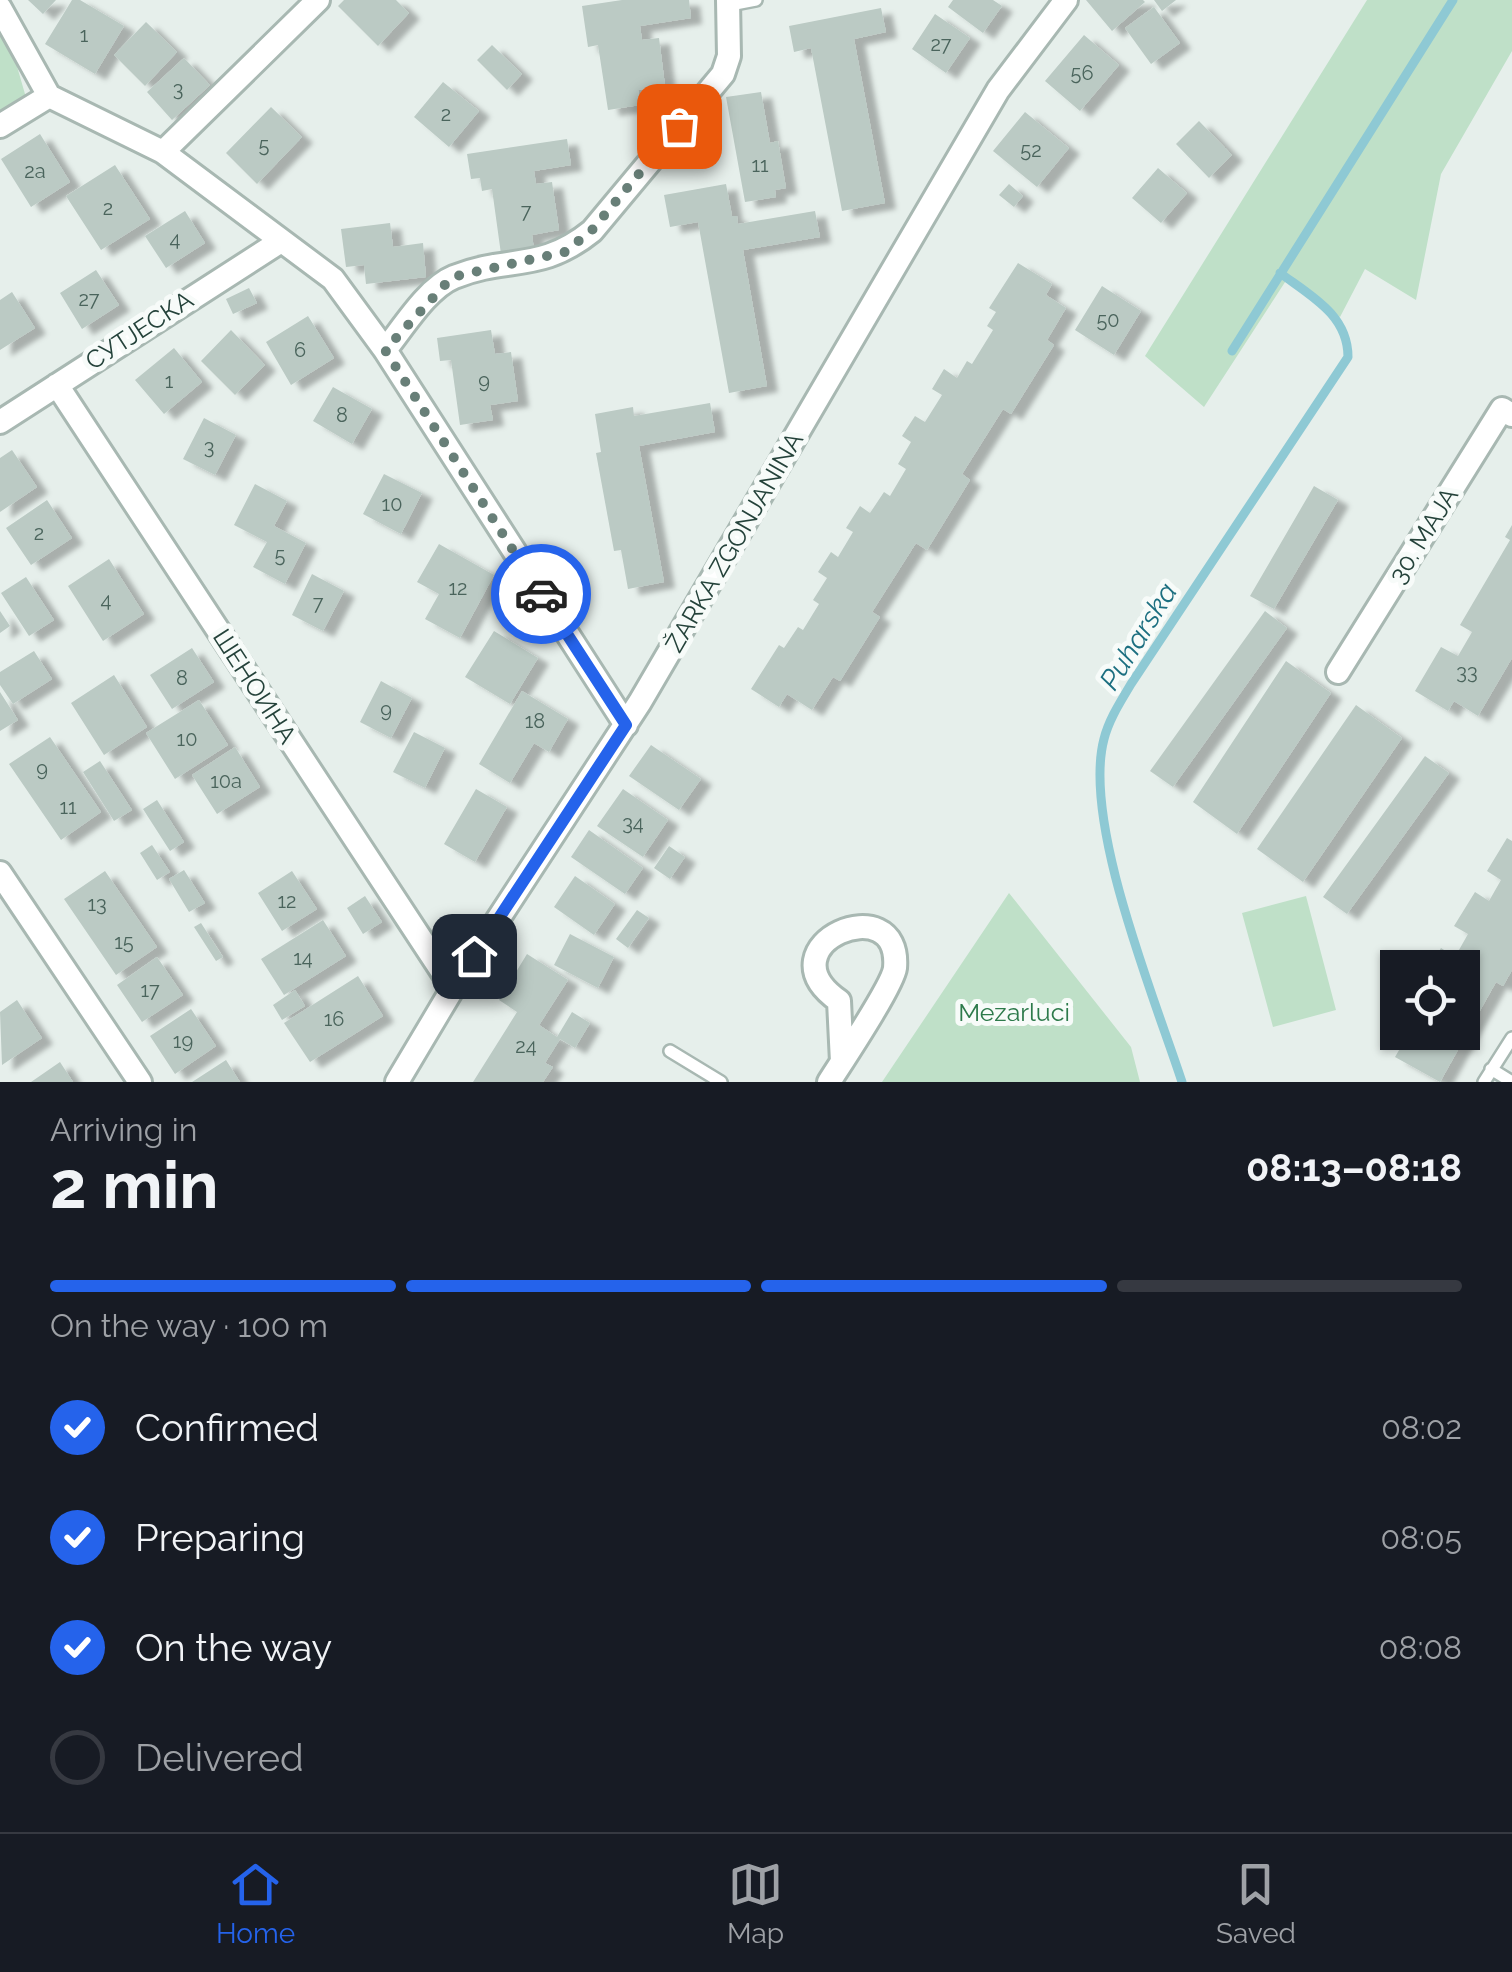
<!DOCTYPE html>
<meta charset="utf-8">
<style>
:root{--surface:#171b24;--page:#20242c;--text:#f1f3f6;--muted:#9ea1a6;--line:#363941;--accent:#2563eb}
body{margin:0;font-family:Raleway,sans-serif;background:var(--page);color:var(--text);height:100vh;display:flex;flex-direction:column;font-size:38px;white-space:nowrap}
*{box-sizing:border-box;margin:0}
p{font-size:32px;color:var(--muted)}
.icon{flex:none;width:55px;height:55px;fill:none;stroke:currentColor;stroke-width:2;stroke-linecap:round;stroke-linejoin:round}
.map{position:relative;height:1082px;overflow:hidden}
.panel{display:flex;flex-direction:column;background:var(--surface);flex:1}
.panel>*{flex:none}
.controls{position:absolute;left:1380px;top:950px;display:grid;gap:20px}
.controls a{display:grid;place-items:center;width:100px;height:100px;border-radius:0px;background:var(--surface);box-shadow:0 2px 8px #0004;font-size:50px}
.pin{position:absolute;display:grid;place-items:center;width:85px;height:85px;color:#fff;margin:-42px;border-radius:20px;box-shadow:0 5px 15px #0006}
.courier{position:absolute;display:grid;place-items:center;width:100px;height:100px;margin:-50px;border:8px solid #2563eb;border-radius:50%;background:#fff;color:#222;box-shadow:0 2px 12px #0007}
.summary em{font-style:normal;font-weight:700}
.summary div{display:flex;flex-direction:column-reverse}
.summary{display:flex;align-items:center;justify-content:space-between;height:170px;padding:0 50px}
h1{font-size:65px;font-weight:700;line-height:75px}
.bar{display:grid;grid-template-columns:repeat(4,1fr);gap:15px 10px;align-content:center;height:120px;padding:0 50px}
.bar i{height:12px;border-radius:8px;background:var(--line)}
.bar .on{background:var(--accent)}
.bar p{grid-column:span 4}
ol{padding:0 50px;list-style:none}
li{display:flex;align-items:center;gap:30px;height:110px}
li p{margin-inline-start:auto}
li .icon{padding:10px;border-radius:50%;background:var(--accent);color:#fff;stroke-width:4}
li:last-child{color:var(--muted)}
li i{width:55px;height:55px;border:5px solid var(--line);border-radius:50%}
.menu{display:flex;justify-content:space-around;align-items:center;height:140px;border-top:2px solid var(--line);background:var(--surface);font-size:28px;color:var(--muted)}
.menu a{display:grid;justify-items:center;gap:5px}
.menu .on{color:var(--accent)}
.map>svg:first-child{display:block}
.green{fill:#bfe0c8}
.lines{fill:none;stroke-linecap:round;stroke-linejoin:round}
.stream{stroke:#8ec9d4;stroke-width:9}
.building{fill:#bbcac4;filter:url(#shadow)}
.lane-casing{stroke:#a8b8b2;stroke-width:16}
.street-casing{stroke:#a8b8b2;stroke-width:28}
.lane{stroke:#fff;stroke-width:11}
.street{stroke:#fff;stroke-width:22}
.done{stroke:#687f78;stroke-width:10;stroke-dasharray:0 18}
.route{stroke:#2563eb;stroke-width:12}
.labels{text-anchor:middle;stroke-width:10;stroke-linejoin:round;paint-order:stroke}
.number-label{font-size:20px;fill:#4a645c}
.street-label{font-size:25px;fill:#24423a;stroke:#f7fbf9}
.park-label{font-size:25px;fill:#2d7a4b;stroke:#f7fbf9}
.water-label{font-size:28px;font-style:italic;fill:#1c6f80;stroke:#f7fbf9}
</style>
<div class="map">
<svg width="1512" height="1082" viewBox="0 0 1512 1082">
<defs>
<filter id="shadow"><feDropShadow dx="11" dy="6" stdDeviation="2.5" flood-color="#0004"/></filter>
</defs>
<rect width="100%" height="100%" fill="#e6efeb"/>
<path class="green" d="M 1367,0 L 1512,0 L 1512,51 L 1441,174 L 1416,300 L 1365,269 L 1340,317 L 1289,276 L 1204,407 L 1145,356 Z
M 0,29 L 12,49 L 27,101 L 0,119 Z
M 1009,893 L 1131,1047 L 1140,1082 L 882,1082 Z
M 1306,896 L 1336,1010 L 1273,1027 L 1242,913 Z"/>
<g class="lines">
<path class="stream" d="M 1232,351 L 1453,0
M 1182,1082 C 1155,999 1082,822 1104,739 C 1109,719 1121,701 1131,684 L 1348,357 C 1348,315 1311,296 1280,273"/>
</g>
<path class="building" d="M 28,0 L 56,0 L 43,14 Z
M 72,0 L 80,0 L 124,26 L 95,74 L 45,44 Z
M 344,0 L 396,0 L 409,13 L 378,46 L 338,6 Z
M 622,0 L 689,0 L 691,18 L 640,26 L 642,40 L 659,38 L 665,86 L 638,90 L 640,105 L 608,110 L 598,45 L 588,47 L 582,6 Z
M 953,0 L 993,0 L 1002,6 L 983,33 L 948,7 Z
M 1086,0 L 1143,0 L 1145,2 L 1112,31 Z
M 1154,0 L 1176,0 L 1162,11 Z
M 1154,7 L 1180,43 L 1151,64 L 1125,28 Z
M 881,8 L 886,32 L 854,39 L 885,203 L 842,211 L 811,48 L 794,52 L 789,26 Z
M 935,14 L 970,38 L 946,73 L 912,49 Z
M 146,22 L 177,52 L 145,86 L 114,55 Z
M 1084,35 L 1119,65 L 1080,111 L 1045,81 Z
M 492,45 L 522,74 L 507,90 L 477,60 Z
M 184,58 L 210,85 L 172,120 L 147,92 Z
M 443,82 L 479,111 L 449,147 L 414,117 Z
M 761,92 L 770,143 L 778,141 L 786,188 L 775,190 L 776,197 L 745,202 L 726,97 Z
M 271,107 L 302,137 L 257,184 L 226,153 Z
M 1025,112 L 1069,148 L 1037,187 L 993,151 Z
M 1199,121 L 1232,155 L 1209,178 L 1176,144 Z
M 40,134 L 70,182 L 31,207 L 1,159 Z
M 567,139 L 571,165 L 534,171 L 536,184 L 552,182 L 559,230 L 532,235 L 534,250 L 501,254 L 492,189 L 482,191 L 480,178 L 471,179 L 467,154 Z
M 115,165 L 150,219 L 101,250 L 66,196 Z
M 1158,168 L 1187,193 L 1161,223 L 1132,198 Z
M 726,184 L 732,216 L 737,216 L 738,224 L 815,211 L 820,237 L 743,250 L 767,386 L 729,393 L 698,222 L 670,227 L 664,195 Z
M 1009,184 L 1023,196 L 1014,207 L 999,195 Z
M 185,211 L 205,243 L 166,268 L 145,236 Z
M 390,223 L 393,247 L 423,243 L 426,277 L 366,284 L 364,265 L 346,267 L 341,229 Z
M 1018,263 L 1052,284 L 1046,295 L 1066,308 L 1047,340 L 1054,345 L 1011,414 L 1003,409 L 962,474 L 970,480 L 927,550 L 916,543 L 872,612 L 880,617 L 840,681 L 833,677 L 812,710 L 787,694 L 779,707 L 751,689 L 779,645 L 784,648 L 798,627 L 803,630 L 819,604 L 813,600 L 827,578 L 818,572 L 831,552 L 838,557 L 853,532 L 846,528 L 860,506 L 870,513 L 884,492 L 890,496 L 906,469 L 898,464 L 911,442 L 902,436 L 915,416 L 925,422 L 942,395 L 932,389 L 944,369 L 957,378 L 967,361 L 972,364 L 993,330 L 987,326 L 996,312 L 989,308 Z
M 96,270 L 119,305 L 82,329 L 60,293 Z
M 1102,286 L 1141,311 L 1114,355 L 1075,330 Z
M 249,288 L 257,303 L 233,314 L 226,299 Z
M 12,292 L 35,328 L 0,350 L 0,300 Z
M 308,316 L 334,358 L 291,385 L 266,342 Z
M 231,330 L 265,365 L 235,395 L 201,361 Z
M 491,330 L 495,354 L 511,352 L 518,401 L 490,405 L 493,420 L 460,425 L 451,360 L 440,361 L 437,338 Z
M 174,348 L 202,382 L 164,414 L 135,380 Z
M 333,387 L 372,409 L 352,444 L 313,421 Z
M 710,403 L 715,432 L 639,446 L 664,582 L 628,589 L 621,550 L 614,551 L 596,453 L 601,452 L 595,414 L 633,407 L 634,416 Z
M 204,418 L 236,435 L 215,475 L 183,459 Z
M 12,450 L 37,487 L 0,512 L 0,458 Z
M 384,474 L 422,493 L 401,534 L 363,514 Z
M 255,484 L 287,501 L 274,526 L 306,543 L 285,584 L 253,567 L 267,542 L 234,525 Z
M 1314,486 L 1338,500 L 1274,609 L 1250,596 Z
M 47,500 L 72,538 L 31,565 L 6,528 Z
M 1512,525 L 1512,658 L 1478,716 L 1454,701 L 1448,711 L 1415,691 L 1441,647 L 1458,656 L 1472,632 L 1460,625 L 1510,540 L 1505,537 Z
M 439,544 L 494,575 L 460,638 L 425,619 L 439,594 L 417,582 Z
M 109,559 L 144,614 L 103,641 L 68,586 Z
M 312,574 L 344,591 L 323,631 L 292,615 Z
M 26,577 L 54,620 L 29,636 L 1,593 Z
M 0,611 L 10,626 L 0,633 Z
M 1265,611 L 1287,628 L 1173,787 L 1150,771 Z
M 494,631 L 538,658 L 510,704 L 465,677 Z
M 192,648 L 214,682 L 172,709 L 150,675 Z
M 34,651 L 52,679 L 13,704 L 0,685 L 0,672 Z
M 1286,661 L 1331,693 L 1237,834 L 1193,802 Z
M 114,675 L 147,727 L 104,755 L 71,703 Z
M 381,681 L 412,698 L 391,738 L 360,722 Z
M 522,691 L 568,719 L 549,752 L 534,743 L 510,783 L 479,764 Z
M 0,692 L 18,720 L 0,731 Z
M 199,700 L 228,745 L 175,779 L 146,733 Z
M 1356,705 L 1402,738 L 1303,882 L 1257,849 Z
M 414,732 L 445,748 L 425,788 L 393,772 Z
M 50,737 L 101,812 L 61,840 L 9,764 Z
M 651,745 L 701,779 L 679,810 L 629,776 Z
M 235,747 L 260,787 L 217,814 L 192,775 Z
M 1425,756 L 1449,773 L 1347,914 L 1323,897 Z
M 100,761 L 132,810 L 114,821 L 83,772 Z
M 476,789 L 507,807 L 475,862 L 444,844 Z
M 623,789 L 668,820 L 643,857 L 597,826 Z
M 157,800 L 184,842 L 170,851 L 143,809 Z
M 589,830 L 643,868 L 625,894 L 571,857 Z
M 1507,838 L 1512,841 L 1512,970 L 1503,986 L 1496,982 L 1440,1082 L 1395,1057 L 1402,1045 L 1388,1037 L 1398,1020 L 1398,1032 L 1462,1032 L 1462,968 L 1429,968 L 1441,948 L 1455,957 L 1468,934 L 1454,926 L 1475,892 L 1489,901 L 1501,880 L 1487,871 Z
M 152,845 L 170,872 L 157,880 L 140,853 Z
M 669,846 L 685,857 L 670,879 L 654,868 Z
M 184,870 L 205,903 L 189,912 L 169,879 Z
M 105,871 L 157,947 L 116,975 L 64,899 Z
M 292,871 L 317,909 L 282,931 L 258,893 Z
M 575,876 L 615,904 L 594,935 L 554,907 Z
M 365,896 L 382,922 L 363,934 L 347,908 Z
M 637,910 L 649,918 L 628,948 L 616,939 Z
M 323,920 L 346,956 L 284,995 L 261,959 Z
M 201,923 L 223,957 L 216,961 L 194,927 Z
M 570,934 L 614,957 L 598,988 L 554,965 Z
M 527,954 L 568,980 L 539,1025 L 557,1037 L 572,1012 L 590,1023 L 575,1048 L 560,1039 L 545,1063 L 553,1067 L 543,1082 L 473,1082 L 517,1012 L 499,1000 Z
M 157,957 L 183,995 L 142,1022 L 117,985 Z
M 358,976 L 383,1016 L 310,1062 L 284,1023 Z
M 295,990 L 305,1006 L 282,1020 L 273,1005 Z
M 17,1000 L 42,1038 L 2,1065 L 0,1012 Z
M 191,1009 L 216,1046 L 175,1074 L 150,1036 Z
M 226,1060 L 240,1082 L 192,1082 Z
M 60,1062 L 73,1082 L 31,1082 Z"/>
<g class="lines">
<defs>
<path id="lane" d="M 730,5 L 756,0
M 670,1051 L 721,1082
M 1491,1069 L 1512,1082
M 1484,1082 L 1512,1038"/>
<path id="street" d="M 0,8 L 49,96 L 163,152 L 333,279 L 385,350 L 626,725
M 0,126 L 49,96
M 163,152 L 318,0
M 385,350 C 403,328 427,288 454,277 C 508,255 540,273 592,231 L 723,74 L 729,56 L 728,0
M 57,385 L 453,988
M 0,422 L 281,241
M 1338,672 L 1502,409 L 1512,415
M 0,873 L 140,1082
M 397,1082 L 453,988 L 640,702 L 998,90 L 1066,0
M 829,1082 C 841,1063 893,985 895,968 C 902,885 759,945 839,1001 L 842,1062"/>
</defs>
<use href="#lane" class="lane-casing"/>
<use href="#street" class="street-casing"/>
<use href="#lane" class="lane"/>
<use href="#street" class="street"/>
</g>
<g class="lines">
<path class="done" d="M 541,594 L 385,350 L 452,277 L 565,252 L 592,230 L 679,126"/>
<path class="route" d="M 474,956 L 626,725 L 541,594"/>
</g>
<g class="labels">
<g class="number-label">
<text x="84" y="42">1</text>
<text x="941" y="51">27</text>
<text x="1082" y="80">56</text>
<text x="178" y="96">3</text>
<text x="446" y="121">2</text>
<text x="264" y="152">5</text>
<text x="1031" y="157">52</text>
<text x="760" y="172">11</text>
<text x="35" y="178">2a</text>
<text x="108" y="215">2</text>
<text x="526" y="218">7</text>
<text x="175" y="246">4</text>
<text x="89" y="306">27</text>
<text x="1108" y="327">50</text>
<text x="300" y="357">6</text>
<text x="169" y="388">1</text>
<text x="484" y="388">9</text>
<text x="342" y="422">8</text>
<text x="209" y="454">3</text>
<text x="392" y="511">10</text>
<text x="39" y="540">2</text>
<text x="280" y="562">5</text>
<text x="458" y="595">12</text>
<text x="106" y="607">4</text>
<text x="318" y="610">7</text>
<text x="1467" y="679">33</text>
<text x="182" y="685">8</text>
<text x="386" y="717">9</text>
<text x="535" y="728">18</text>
<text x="187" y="746">10</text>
<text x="42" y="776">9</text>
<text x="226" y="788">10a</text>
<text x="68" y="814">11</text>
<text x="633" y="830">34</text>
<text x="287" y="908">12</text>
<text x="97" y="911">13</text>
<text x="124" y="949">15</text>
<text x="303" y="965">14</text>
<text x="150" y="997">17</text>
<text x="334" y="1026">16</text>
<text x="183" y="1048">19</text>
<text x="526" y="1053">24</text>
</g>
<g class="street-label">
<text transform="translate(139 330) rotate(-33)" y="9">СУТЈЕСКА</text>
<text transform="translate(1423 535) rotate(-58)" y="9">30. МАЈА</text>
<text transform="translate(734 542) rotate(-60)" y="9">ŽARKA ZGONJANINA</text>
<text transform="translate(255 686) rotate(57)" y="9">ШЕНОИНА</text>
</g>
<g class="park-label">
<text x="1014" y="1021">Mezarluci</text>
</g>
<g class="water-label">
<text transform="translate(1138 636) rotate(-58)" y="10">Puharska</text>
</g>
</g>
</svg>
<div class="controls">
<a><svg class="icon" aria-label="locate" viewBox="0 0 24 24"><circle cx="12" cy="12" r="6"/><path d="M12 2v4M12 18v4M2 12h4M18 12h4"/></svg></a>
</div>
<div class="pin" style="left:679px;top:126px;background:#ea580c"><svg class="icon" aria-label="bag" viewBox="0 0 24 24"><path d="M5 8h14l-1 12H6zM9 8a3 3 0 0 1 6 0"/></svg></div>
<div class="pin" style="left:474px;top:956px;background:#1f2937"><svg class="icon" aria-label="home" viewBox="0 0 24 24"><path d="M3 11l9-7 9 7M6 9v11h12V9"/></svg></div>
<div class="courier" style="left:541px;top:594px"><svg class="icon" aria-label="car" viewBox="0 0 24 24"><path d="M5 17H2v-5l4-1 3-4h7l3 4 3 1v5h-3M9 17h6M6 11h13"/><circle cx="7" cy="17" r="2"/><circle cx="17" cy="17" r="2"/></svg></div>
</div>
<section class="panel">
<div class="summary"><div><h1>2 min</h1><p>Arriving in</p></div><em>08:13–08:18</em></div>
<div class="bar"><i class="on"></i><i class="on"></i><i class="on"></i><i></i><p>On the way · 100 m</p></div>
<ol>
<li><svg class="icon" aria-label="check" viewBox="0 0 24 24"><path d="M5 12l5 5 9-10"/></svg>Confirmed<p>08:02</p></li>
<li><svg class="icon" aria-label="check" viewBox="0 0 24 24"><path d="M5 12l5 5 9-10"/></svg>Preparing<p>08:05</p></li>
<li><svg class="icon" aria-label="check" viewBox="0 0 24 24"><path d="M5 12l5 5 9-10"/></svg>On the way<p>08:08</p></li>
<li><i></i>Delivered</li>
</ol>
</section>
<nav class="menu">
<a class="on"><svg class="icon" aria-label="home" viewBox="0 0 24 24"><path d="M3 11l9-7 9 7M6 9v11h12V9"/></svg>Home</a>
<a><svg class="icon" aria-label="map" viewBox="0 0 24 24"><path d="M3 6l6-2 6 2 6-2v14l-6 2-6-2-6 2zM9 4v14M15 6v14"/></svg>Map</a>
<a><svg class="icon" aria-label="saved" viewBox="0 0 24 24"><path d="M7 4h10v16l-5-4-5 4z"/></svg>Saved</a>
</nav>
